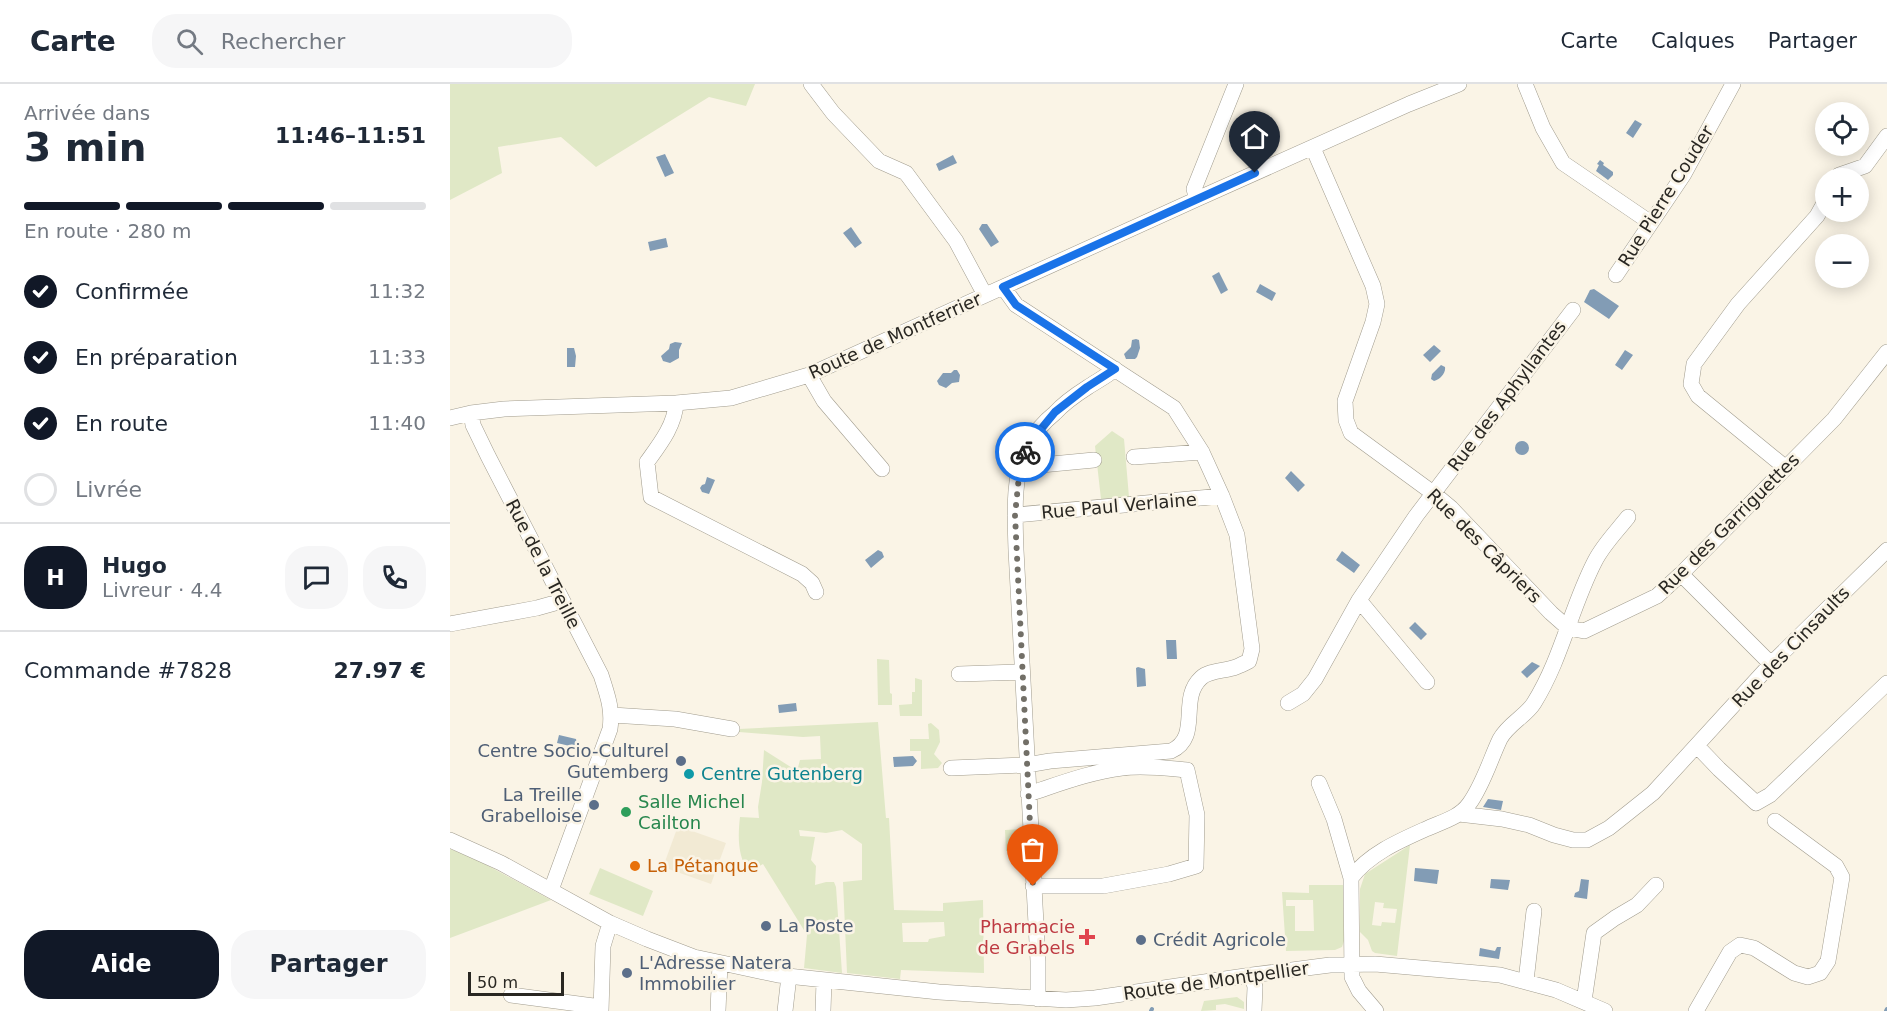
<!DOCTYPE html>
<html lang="fr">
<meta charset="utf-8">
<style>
:root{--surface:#fff;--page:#f6f6f7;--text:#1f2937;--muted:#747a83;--line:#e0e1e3;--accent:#111827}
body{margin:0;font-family:"DejaVu Sans",sans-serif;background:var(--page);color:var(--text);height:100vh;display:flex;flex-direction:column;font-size:22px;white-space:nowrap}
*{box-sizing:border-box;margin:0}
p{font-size:20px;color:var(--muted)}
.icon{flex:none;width:33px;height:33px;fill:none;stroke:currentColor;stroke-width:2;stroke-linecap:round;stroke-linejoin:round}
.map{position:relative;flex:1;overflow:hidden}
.drawer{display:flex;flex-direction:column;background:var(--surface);width:450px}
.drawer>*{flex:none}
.controls{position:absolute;left:1365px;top:18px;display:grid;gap:12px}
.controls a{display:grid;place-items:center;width:54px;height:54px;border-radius:50%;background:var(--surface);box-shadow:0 3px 15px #0003;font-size:30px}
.scale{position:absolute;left:18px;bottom:15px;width:96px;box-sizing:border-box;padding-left:6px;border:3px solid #292722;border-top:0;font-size:16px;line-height:21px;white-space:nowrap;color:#292722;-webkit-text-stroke:4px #faf4e6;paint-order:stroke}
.pin{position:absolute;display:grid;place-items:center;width:51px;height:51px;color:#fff;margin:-62px -26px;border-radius:50% 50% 50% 0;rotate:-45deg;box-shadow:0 0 6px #0007}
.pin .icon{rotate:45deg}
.courier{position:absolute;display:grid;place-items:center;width:60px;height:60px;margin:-30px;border:4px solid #1a73e8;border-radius:50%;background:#fff;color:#222;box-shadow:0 2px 8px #0007}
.summary em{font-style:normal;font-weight:600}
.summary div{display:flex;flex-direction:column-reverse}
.summary{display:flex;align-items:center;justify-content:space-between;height:102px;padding:0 24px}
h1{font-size:39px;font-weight:600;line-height:45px}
.bar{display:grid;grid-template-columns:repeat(4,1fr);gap:9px 6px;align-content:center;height:72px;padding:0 24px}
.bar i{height:8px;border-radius:4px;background:var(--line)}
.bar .current{background:var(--accent)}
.bar p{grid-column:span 4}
.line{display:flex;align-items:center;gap:15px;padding:0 24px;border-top:2px solid var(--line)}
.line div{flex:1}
.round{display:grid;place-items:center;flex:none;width:63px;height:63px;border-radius:24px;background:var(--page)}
ol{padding:0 24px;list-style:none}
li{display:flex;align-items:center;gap:18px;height:66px}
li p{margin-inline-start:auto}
li .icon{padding:6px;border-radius:50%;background:var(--accent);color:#fff;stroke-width:4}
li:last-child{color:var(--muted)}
li i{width:33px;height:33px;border:3px solid var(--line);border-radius:50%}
.button{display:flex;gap:12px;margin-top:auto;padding:12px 24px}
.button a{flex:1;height:69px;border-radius:24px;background:var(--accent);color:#fff;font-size:24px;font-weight:600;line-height:69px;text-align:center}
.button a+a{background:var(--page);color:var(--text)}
header{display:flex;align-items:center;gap:36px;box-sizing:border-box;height:84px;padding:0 30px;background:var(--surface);border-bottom:2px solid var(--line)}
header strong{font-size:28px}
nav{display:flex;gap:33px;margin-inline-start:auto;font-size:21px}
.search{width:420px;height:54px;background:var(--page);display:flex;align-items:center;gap:15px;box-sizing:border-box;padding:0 21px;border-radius:24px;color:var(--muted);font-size:22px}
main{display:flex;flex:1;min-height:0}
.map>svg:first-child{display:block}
.built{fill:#f2ead4}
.green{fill:#e0e8c6;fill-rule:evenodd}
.water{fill:#829cb5}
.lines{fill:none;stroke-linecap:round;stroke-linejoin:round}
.stream{stroke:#829cb5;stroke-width:4}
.minor-casing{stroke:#a19c8e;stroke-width:16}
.minor{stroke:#fff;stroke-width:15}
.done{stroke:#726f67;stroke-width:6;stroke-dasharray:0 10.8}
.route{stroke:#1a73e8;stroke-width:8}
.service-dot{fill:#5c6f8a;stroke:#faf4e6;stroke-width:2}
.culture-dot{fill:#0f9aa8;stroke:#faf4e6;stroke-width:2}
.leisure-dot{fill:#2e9e5b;stroke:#faf4e6;stroke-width:2}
.food-dot{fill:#e8710a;stroke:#faf4e6;stroke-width:2}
.health-dot{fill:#e0444e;stroke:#faf4e6;stroke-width:2}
.labels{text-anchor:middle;stroke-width:5;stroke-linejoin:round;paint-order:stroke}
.street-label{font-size:18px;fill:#292722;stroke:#faf4e6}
.service-label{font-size:18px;fill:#4e5e75;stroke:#faf4e6;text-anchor:start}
.culture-label{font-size:18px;fill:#0d838f;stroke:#faf4e6;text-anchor:start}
.leisure-label{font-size:18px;fill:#27864d;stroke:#faf4e6;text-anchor:start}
.food-label{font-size:18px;fill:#c56008;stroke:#faf4e6;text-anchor:start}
.health-label{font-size:18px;fill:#be3a42;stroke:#faf4e6;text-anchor:end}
</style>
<header>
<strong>Carte</strong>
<div class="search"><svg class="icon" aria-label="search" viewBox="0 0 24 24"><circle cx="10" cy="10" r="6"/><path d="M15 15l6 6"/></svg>Rechercher</div>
<nav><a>Carte</a><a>Calques</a><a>Partager</a></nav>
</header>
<main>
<section class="drawer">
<div class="summary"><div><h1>3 min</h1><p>Arrivée dans</p></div><em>11:46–11:51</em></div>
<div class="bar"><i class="current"></i><i class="current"></i><i class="current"></i><i></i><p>En route · 280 m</p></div>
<ol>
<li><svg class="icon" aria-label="check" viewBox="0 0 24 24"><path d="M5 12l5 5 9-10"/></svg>Confirmée<p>11:32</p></li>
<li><svg class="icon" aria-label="check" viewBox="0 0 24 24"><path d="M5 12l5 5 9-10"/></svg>En préparation<p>11:33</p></li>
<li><svg class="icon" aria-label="check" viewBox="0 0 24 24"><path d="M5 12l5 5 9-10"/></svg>En route<p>11:40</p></li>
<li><i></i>Livrée</li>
</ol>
<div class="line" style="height:108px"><b class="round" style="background:var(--accent);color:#fff">H</b><div><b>Hugo</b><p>Livreur · 4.4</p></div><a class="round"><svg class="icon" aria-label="chat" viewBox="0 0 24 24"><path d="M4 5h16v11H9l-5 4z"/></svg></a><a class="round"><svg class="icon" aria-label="phone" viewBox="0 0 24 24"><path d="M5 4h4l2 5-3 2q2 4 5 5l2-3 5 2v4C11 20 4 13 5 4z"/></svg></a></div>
<div class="line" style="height:78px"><div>Commande #7828</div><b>27.97 €</b></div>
<div class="button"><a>Aide</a><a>Partager</a></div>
</section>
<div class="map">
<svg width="1437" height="927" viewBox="0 0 1437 927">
<rect width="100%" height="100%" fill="#faf4e6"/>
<path class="built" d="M 228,742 L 276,759 L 261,800 L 213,783 Z"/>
<path class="green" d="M 0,0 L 305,0 L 296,22 L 259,13 L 146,83 L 111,53 L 48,63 L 52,89 L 0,116 Z
M 662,347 L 674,355 L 679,413 L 651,415 L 645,362 Z
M 427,575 L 439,576 L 440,609 L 442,610 L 442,621 L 428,621 Z
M 465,594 L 472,596 L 472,632 L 450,632 L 449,621 L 462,620 L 462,608 L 465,608 Z
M 428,638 L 436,734 L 439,734 L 444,826 L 493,827 L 493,819 L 533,816 L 534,889 L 451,886 L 450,895 L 397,889 L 393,798 L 412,796 L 412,760 L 392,746 L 376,749 L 349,746 L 350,752 L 365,753 L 361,776 L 366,782 L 365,801 L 376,798 L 384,798 L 386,803 L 392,889 L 354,884 L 357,851 L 313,780 L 299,788 C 287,772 288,751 290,733 L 309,734 L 308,723 L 312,698 L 314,666 L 347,687 L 350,676 L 371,675 L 370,652 L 353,653 L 289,648 L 289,645 ZM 494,838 L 495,852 L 479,855 L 478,858 L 453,858 L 452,839 Z
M 481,639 L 489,646 L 490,658 L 484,670 L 492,679 L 488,684 L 471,685 L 471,667 L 460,667 L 460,655 L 479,655 L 478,640 Z
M 572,745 L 572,766 L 556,767 L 555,746 Z
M 960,761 L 947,872 L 925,869 L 922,867 L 918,856 L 910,848 L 910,805 L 915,790 ZM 925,818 L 934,819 L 933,824 L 947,825 L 945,839 L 932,838 L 931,842 L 922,841 Z
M 0,765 L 24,774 L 101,816 L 0,854 Z
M 150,784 L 203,807 L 193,832 L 139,810 Z
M 859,801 L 893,801 L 894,857 L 892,863 L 885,866 L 836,867 L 832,808 L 859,809 ZM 836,816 L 863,816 L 864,847 L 845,847 L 845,822 L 836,822 Z
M 787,913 L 794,918 L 794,925 L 775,920 L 766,921 L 766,926 L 751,927 L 754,917 Z"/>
<path class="water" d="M 1185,36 L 1192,40 L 1183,54 L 1176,49 Z
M 791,43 L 796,44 L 801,60 L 792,63 L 788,46 Z
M 215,70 L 224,89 L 215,93 L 206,73 Z
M 503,71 L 507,79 L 489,87 L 486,80 Z
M 1150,76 L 1154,79 L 1153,81 L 1163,88 L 1163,91 L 1158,96 L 1146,87 L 1149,81 L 1147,80 Z
M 532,140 L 537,140 L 549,158 L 541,163 L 529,145 Z
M 401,143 L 412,159 L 405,164 L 393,149 Z
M 216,154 L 218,163 L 200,167 L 198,158 Z
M 769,188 L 778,206 L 771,210 L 762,192 Z
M 810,200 L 826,209 L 822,217 L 806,208 Z
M 1144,205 L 1169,222 L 1159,235 L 1134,218 L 1140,206 Z
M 686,255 L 689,256 L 690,264 L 687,273 L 685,275 L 676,275 L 674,270 L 681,263 L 682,256 Z
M 225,258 L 232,259 L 229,266 L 229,274 L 220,279 L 213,277 L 211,272 L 219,265 L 220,260 Z
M 984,261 L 991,267 L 980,278 L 973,271 Z
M 117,264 L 124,264 L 126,272 L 125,283 L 117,283 Z
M 1175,266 L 1183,271 L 1172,286 L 1165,281 Z
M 991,281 L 995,283 C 996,289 990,296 984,297 L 981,295 L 982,290 Z
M 504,286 L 507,286 L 510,291 L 509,298 L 502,299 L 496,304 L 489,301 L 487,297 L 493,289 L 501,289 Z
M1065 364a7 7 0 1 1 14 0a7 7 0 1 1-14 0Z
M 841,387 L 855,401 L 848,408 L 835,394 Z
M 257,393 L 265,396 L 259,410 L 252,408 L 250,404 L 252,401 L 255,400 Z
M 428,466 L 432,468 L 434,473 L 421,484 L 415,476 Z
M 892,467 L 910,481 L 904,489 L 886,476 Z
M 965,538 L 977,550 L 971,556 L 959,544 Z
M 716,556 L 726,556 L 727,575 L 717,575 Z
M 1082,578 L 1090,582 L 1077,594 L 1071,588 Z
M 688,583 L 695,585 L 696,602 L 687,603 L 686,584 Z
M 346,619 L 347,627 L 329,629 L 328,621 Z
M 109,651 L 126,655 L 127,660 L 124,663 L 107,659 Z
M 463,672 L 467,677 L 463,682 L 444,683 L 443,673 Z
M 1038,715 L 1053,717 L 1051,726 L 1033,723 Z
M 965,784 L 989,786 L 987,800 L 964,797 Z
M 1041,795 L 1060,796 L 1058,806 L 1040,804 Z
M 1131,795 L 1139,796 L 1137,815 L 1124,813 L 1125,809 L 1129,807 Z
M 1047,863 L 1051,863 L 1049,875 L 1029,872 L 1030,864 L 1045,867 Z"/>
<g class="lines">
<path class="stream" d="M 701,927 L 702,925
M 1436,927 L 1437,925"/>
<defs>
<path id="minor" d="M 361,0 L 383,29 L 429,77 L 456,89 L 506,157 L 535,211
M 1075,0 L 1093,44 L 1113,79 L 1201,139
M 863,64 L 923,202 L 927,220 L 923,238 L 895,317 L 896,336 L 901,349 L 983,409 L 1001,424 L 1101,529 L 1118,544 L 1134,547 L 1207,512 L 1231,490 L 1384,335 L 1437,268
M 1387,94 L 1389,91 L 1415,82 L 1437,52
M 747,115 L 744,105 L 786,0
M 1166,191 L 1234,90 L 1283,0
M 359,291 L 374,317 L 432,385
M 226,319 C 225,341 210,360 197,378 L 201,413 L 352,490 L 362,499 L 366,508
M 21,329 L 23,341 L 38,372 L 151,591 C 157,610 163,625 160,645 L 101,806
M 0,334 L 21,329 L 54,325 L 226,319 L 281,314 L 359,291 L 747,115 L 959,20 L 1009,0
M 684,373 L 752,368
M 570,383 L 644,376
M 1336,384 L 1248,312 L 1241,300 L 1244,280 L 1288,220 L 1367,132 L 1376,116
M 565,431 L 772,412
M 1231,490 L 1321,580
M 909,516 L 977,598
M 0,540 L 87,524 L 112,517
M 509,590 L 572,588
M 838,619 L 853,610 L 865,595 L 909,516 L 966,432 L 1123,226
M 162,631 L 225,635 L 282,645
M 1247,662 L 1269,685 L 1306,719 L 1320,711 L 1437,599
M 501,684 L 577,681 L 600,677 L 721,667 C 752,653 728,615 751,594 C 759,586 776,587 786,583 C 791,581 795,579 799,577 L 802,565 L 787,451 L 772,412 L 752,368 L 724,324 L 566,221 L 553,203
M 869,699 L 884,735 L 901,794
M 578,710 C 609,700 640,688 672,684 C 693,681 716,684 737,686 L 747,731 L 746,782 L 719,790 L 653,802 L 583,802
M 1009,730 L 1052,735 L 1079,741 L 1104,751 L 1123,756 L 1137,756 L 1159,744 L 1203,709 L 1321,580 L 1437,466
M 0,756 L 51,779 L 160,839 L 197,855 L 244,873 L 328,891 L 489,908 L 616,916 L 645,914 L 802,891 L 880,881 L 925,880 L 1050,891 L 1106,906 L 1155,927
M 802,891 L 805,903 L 804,927
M 1076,897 L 1084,827
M 61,911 L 151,923
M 588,915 L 588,877 L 566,466 C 565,435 562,389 578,361 C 584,350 595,337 605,329 C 614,319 627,310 638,303 C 647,297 657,292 665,285
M 1134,917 L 1144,849 L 1165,834 L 1187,821 L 1206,801
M 151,927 L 153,862 L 160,839
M 268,927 L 270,879
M 335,927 L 339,892
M 373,927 L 374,897
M 926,927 L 909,907 L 902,893 L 901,794 C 919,770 949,757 976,745 C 991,738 1009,734 1019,720 C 1033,701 1040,676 1050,655 C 1058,640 1076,632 1084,619 C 1112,574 1121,523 1145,477 C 1153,461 1167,447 1178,433
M 1246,927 L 1280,868 L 1290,861 L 1304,864 L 1344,889 L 1358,893 L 1370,889 L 1378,877 L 1392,793 L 1386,782 L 1325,737"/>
</defs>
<use href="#minor" class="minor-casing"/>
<use href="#minor" class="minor"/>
</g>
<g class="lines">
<path class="done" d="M 575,368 L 570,382 L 565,431 L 583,802"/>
<path class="route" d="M 575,368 L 578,361 L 605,328 L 637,303 L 665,285 L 566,221 L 553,203 L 805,89"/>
</g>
<g class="service-dot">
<circle cx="231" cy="677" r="6"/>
<circle cx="144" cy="721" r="6"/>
<circle cx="316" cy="842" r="6"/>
<circle cx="691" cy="856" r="6"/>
<circle cx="177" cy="889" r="6"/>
</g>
<circle class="culture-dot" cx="239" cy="690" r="6"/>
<circle class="leisure-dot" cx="176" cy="728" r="6"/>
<circle class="food-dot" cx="185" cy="782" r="6"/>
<path class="health-dot" d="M634 844h6v6h6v6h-6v6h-6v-6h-6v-6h6z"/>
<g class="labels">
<g class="street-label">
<text transform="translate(1216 112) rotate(-58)" y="6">Rue Pierre Couder</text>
<text transform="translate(445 252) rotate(-24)" y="6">Route de Montferrier</text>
<text transform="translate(1057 312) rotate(-53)" y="6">Rue des Aphyllantes</text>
<text transform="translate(669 422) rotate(-5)" y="6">Rue Paul Verlaine</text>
<text transform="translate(1279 440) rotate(-45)" y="6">Rue des Garriguettes</text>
<text transform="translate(1034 462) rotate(45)" y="6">Rue des Câpriers</text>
<text transform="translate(93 480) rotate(63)" y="6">Rue de la Treille</text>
<text transform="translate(1341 563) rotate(-46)" y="6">Rue des Cinsaults</text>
<text transform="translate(766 897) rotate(-8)" y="6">Route de Montpellier</text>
</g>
<g class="service-label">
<text x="219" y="673" text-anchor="end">Centre Socio-Culturel<tspan x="219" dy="21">Gutemberg</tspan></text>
<text x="132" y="717" text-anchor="end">La Treille<tspan x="132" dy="21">Grabelloise</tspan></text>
<text x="328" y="848">La Poste</text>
<text x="703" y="862">Crédit Agricole</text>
<text x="189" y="885">L'Adresse Natera<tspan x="189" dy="21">Immobilier</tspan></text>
</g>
<g class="culture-label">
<text x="251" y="696">Centre Gutenberg</text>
</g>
<g class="leisure-label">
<text x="188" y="724">Salle Michel<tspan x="188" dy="21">Cailton</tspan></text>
</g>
<g class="food-label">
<text x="197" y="788">La Pétanque</text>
</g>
<g class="health-label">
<text x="625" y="849">Pharmacie<tspan x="625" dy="21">de Grabels</tspan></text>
</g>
</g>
</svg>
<div class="controls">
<a><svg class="icon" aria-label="locate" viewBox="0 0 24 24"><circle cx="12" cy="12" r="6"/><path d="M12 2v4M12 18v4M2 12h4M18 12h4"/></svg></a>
<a>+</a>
<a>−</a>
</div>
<div class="scale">50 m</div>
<div class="pin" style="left:583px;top:802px;background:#ea580c"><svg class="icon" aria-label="bag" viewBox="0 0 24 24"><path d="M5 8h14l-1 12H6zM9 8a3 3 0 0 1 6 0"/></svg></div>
<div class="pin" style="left:805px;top:89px;background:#1f2937"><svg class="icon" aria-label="home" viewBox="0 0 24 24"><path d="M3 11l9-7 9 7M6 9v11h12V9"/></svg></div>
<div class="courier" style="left:575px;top:368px"><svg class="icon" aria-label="bike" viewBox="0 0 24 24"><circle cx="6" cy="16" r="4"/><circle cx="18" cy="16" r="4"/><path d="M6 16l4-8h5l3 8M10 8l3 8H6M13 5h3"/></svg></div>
</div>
</main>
